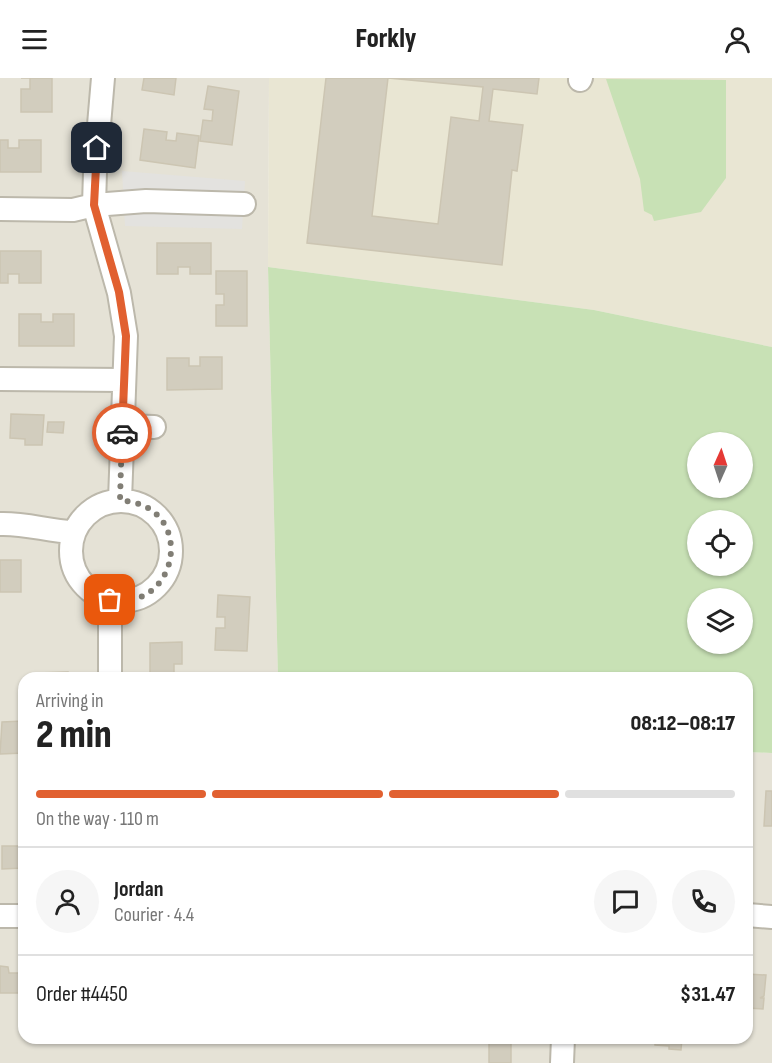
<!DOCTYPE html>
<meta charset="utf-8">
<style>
:root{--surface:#fff;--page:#f6f6f6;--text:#222;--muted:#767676;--line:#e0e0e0;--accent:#e16030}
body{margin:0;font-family:"Sofia Sans Condensed",sans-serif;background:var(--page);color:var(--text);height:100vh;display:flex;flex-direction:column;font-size:22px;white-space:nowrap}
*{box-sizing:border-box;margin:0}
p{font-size:20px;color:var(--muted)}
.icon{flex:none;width:33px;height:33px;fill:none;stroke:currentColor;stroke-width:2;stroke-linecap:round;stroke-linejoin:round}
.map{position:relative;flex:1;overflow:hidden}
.details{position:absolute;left:18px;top:594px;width:735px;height:372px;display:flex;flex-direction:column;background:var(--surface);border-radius:18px;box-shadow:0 2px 4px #0004}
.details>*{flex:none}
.needle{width:39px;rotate:3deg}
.buttons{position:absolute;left:687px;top:354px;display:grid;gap:12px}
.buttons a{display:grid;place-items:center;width:66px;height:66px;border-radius:50%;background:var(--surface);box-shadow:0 2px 4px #0004;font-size:30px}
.pin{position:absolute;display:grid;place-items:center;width:51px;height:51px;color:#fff;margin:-26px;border-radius:12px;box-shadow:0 3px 9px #0006}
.courier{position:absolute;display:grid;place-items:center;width:60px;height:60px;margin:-30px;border:4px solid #e16030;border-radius:50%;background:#fff;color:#222;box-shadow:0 2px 8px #0007}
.headline em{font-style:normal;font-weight:800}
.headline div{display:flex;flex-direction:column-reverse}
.headline{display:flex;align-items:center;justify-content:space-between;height:102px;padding:0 18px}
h1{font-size:39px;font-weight:800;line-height:45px}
.bar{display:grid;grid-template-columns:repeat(4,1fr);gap:9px 6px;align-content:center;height:72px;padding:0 18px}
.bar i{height:8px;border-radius:4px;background:var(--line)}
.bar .on{background:var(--accent)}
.bar p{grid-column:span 4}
.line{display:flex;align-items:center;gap:15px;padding:0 18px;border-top:2px solid var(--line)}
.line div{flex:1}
.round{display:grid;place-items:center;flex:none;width:63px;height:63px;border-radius:32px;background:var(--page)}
header{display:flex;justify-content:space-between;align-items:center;height:78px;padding:0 18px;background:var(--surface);font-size:27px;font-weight:800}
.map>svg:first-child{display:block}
.residential{fill:#e5e2d6}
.education{fill:#e9e6d3}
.green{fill:#c8e1b5;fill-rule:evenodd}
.parking{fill:#e3e2df}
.building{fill:#d2cdbe;stroke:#ccc5b2;stroke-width:1.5;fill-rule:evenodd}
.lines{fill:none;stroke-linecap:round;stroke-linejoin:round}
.minor-casing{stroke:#bcb8ab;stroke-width:26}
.minor{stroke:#fff;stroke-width:22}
.done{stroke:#817e75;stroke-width:6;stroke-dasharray:0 10.8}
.route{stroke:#e16030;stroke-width:8}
</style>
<header><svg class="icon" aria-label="menu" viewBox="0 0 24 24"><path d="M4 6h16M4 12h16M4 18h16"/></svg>Forkly<svg class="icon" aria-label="person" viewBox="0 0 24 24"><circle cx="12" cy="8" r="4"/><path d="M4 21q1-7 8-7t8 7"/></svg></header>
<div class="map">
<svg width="772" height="985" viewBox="0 0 772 985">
<rect width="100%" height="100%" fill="#f2f0e8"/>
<path class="residential" d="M 0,0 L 269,0 L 268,189 L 278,600 L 24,600 L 24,960 L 747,960 L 747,674 L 772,675 L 772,985 L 0,985 Z"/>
<path class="education" d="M 269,0 L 772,0 L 772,269 L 594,232 L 268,189 Z"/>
<path class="green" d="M 606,1 L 726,2 L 726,100 L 701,134 L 654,143 L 652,137 L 644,133 L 640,101 Z
M 268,189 L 594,232 L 772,269 L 772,675 L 747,674 L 747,600 L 278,600 ZM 698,364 L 742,364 L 742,410 L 698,410 ZM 698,442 L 742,442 L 742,488 L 698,488 ZM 698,520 L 742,520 L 742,566 L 698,566 Z"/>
<path class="parking" d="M 122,93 L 245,103 L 242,151 L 125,148 Z"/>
<path class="building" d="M 21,0 L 52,0 L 52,34 L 21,34 L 21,11 L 30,11 L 30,0 Z
M 144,0 L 176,0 L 174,17 L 142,12 Z
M 326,0 L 539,0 L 537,16 L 493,11 L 489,43 L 523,47 L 517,93 L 512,92 L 502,187 L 307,165 ZM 388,0 L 483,9 L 479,43 L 451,39 L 438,146 L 372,138 Z
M 208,8 L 239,13 L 232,67 L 200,63 L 203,42 L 212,43 L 213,32 L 204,31 Z
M 144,51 L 167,54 L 166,62 L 176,63 L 177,55 L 199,58 L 195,90 L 140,82 Z
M 0,62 L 8,62 L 8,70 L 19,70 L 19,62 L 41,62 L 41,94 L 0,94 Z
M 157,165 L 211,165 L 211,196 L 190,196 L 190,189 L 178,189 L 178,196 L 157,196 Z
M 0,173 L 41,173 L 41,205 L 19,205 L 19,196 L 8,196 L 8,205 L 0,205 Z
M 216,193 L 247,193 L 247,248 L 216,248 L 216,227 L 224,227 L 224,216 L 216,216 Z
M 19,236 L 41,236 L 41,244 L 53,244 L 53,236 L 74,236 L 74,268 L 19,268 Z
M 200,279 L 222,279 L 222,311 L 167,312 L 167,280 L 189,280 L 189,288 L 200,288 Z
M 11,336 L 44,337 L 42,367 L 25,367 L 25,361 L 10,360 Z
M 48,344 L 64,344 L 63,355 L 47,354 Z
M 0,482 L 21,482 L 21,514 L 0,514 Z
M 218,517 L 250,519 L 247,573 L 215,572 L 216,550 L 225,550 L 225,539 L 217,539 Z
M 182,564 L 182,586 L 174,586 L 174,597 L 182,597 L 182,600 L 150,600 L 150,565 Z
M 68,594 L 68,600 L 37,600 L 37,595 Z
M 23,643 L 24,675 L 0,676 L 2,644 Z
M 766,713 L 772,713 L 772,748 L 764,748 Z
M 2,768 L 24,768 L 24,790 L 2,791 Z
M 0,888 L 8,889 L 9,895 L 24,895 L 24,915 L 0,915 Z
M 747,896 L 766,897 L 764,918 L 760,920 L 764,920 L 763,931 L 747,930 Z
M 489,960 L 511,960 L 511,985 L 489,985 Z
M 655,960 L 682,960 L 681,972 L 669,971 L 669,968 L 655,967 Z"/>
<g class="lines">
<defs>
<path id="minor" d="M 103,0 L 95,94 L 94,127 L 119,215 L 126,258 L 120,422
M 580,2 L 581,0
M 0,131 L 73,132 L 94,127 L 146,123 L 244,126
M 0,301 L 124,302
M 123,348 L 154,349
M71 473a50 50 0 1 1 100 0a50 50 0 1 1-100 0Z
M 0,446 C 25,445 48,453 73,454
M 110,522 L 110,600
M 747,837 L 772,839
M 0,838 L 24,838
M 562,985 L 563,960"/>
</defs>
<use href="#minor" class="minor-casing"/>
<use href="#minor" class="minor"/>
</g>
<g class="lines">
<path class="done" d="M 110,522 C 174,533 194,445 139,426 C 133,424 126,423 120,422 L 122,355"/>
<path class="route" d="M 97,70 L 94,127 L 119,214 L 126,258 L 122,355"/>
</g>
</svg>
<div class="buttons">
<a><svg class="needle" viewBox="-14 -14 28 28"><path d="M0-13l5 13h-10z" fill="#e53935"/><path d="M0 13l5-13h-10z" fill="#767676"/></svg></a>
<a><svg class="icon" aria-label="locate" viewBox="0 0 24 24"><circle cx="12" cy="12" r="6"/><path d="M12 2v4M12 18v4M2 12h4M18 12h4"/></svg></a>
<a><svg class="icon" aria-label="layers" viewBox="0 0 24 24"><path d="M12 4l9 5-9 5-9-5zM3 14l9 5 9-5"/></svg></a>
</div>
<div class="pin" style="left:110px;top:522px;background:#ea580c"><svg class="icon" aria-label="bag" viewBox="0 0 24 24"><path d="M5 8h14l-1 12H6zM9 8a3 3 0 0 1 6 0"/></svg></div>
<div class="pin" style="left:97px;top:70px;background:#1f2937"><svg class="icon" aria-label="home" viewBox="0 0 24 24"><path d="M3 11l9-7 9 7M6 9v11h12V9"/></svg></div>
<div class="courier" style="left:122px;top:355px"><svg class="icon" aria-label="car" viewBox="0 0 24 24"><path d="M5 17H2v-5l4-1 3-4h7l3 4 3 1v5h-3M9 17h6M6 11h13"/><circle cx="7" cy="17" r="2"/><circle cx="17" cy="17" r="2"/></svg></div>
<section class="details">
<div class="headline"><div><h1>2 min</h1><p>Arriving in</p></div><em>08:12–08:17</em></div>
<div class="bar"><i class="on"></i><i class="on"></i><i class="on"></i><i></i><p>On the way · 110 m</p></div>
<div class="line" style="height:108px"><a class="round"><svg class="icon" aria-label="person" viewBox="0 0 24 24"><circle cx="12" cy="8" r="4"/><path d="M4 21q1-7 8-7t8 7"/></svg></a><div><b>Jordan</b><p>Courier · 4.4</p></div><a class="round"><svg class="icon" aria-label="chat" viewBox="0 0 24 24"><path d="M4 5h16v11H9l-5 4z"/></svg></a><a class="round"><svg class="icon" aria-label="phone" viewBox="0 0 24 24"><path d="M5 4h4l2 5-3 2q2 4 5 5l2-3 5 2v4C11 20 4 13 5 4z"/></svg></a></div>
<div class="line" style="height:78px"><div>Order #4450</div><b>$31.47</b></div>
</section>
</div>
